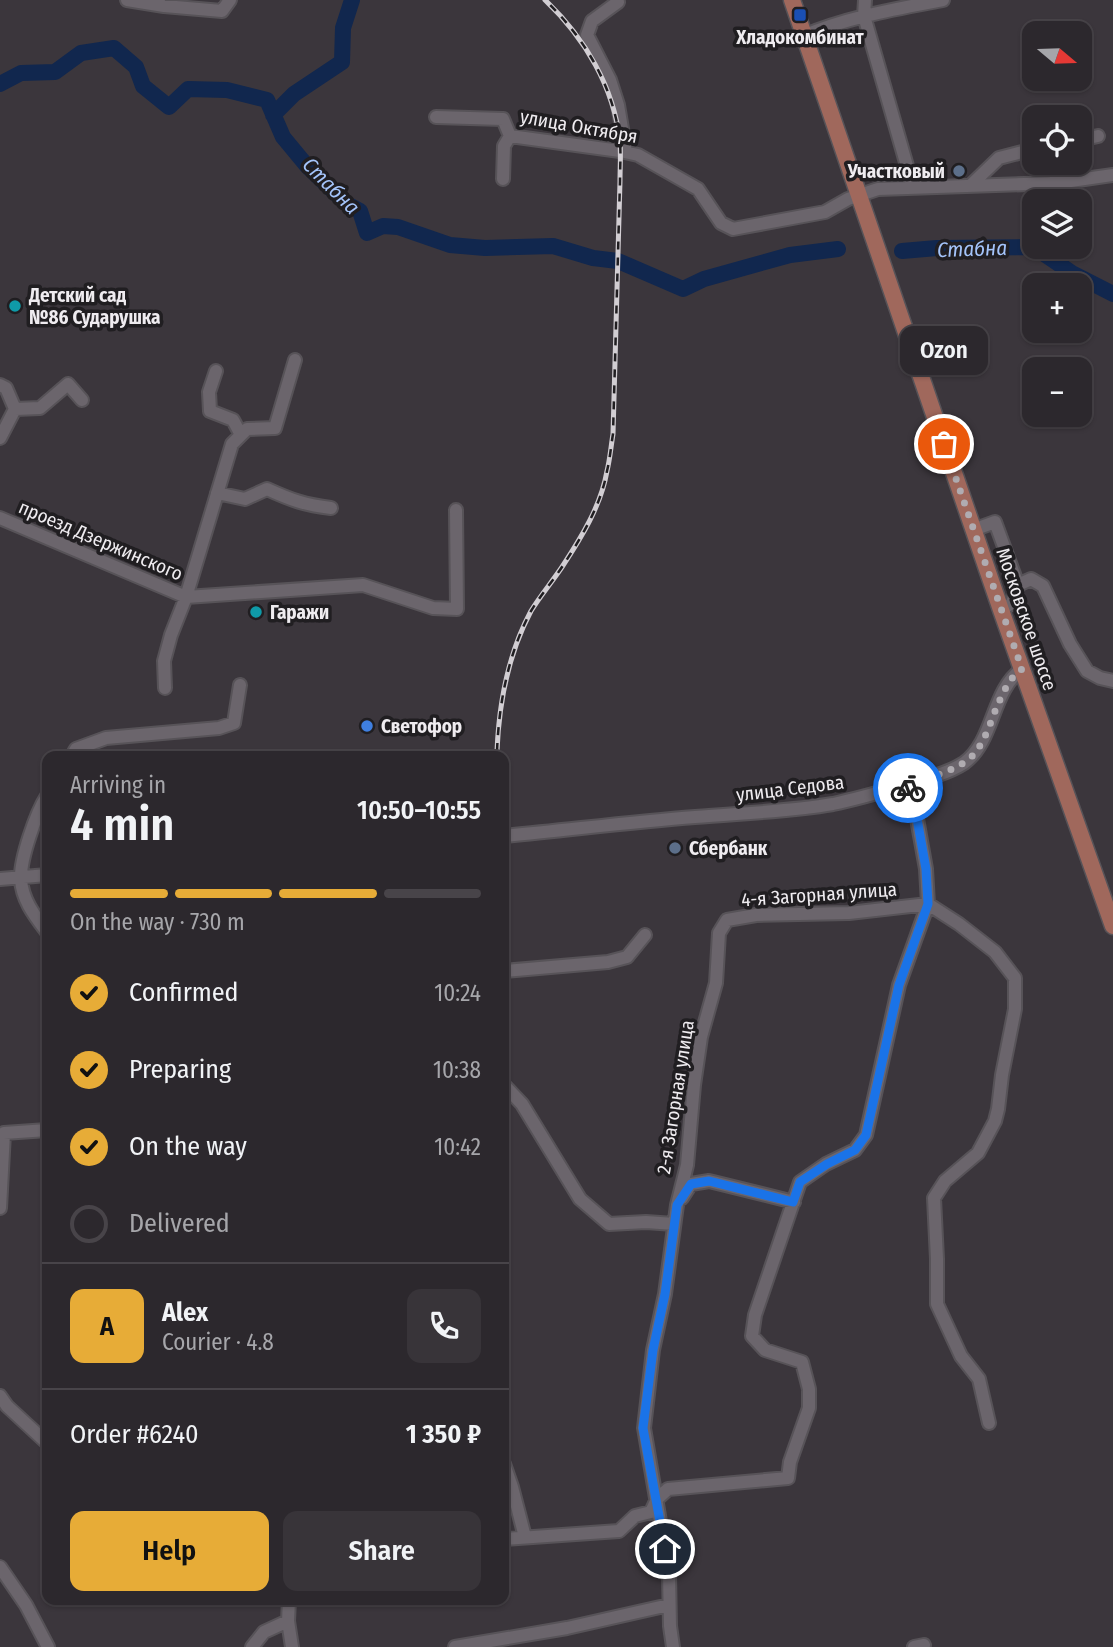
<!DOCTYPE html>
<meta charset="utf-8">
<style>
:root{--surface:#2c282d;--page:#383439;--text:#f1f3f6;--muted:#a6a6aa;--line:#484449;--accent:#e7ac37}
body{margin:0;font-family:"Fira Sans Condensed",sans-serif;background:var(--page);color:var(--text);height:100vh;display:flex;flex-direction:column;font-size:26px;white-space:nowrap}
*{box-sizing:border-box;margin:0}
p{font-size:23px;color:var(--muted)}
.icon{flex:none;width:38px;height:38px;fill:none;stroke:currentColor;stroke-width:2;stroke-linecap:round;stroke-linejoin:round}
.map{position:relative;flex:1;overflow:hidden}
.drawer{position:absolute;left:42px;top:751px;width:467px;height:854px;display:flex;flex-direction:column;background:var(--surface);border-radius:14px;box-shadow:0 2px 5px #0004,0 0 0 2px var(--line)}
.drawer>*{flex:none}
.needle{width:46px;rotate:109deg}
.controls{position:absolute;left:1022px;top:21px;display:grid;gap:14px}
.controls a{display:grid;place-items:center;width:70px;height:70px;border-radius:14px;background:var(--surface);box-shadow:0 2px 5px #0004,0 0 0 2px var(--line);font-size:35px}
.pin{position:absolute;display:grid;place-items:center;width:60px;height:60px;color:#fff;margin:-30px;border:4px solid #fff;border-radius:50%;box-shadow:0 2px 7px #0007}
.courier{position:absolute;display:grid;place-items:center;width:70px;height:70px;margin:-35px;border:5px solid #1a73e8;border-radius:50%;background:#fff;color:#222;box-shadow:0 2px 9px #0007}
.bubble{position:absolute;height:49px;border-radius:14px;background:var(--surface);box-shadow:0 2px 5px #0004,0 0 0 2px var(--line);font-size:23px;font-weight:600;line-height:49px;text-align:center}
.overview em{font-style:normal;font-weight:600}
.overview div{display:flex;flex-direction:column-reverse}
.overview{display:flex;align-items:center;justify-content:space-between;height:119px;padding:0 28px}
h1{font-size:46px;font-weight:600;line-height:52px}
.bar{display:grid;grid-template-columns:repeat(4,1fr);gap:10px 7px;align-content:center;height:84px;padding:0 28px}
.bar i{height:9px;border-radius:5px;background:var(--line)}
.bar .active{background:var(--accent)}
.bar p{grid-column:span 4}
.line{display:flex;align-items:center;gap:18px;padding:0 28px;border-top:2px solid var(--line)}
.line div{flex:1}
.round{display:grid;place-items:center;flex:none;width:74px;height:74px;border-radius:14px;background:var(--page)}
ol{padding:0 28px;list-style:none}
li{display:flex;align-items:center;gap:21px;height:77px}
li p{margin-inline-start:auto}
li .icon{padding:7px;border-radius:50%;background:var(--accent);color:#111;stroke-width:4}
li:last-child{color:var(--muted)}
li i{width:38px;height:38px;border:4px solid var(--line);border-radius:50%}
.button{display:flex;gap:14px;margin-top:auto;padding:14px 28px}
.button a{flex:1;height:80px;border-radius:14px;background:var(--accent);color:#111;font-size:28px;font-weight:600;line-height:80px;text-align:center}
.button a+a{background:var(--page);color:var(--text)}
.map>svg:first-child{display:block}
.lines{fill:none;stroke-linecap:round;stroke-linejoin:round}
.river{stroke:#11274e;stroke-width:16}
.minor-casing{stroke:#575358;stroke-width:16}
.major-casing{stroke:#575358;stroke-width:19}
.minor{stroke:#6b656c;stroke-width:12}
.major{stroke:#a0685c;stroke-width:16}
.rail-casing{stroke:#d2ced3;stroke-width:5}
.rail{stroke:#201e21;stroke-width:2.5;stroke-dasharray:8;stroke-linecap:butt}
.done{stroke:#b0acb1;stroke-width:7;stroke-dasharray:0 12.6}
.route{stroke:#1a73e8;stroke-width:9}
.transit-dot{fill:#1a4fb4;stroke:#201e21;stroke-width:2.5}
.service-dot{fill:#5c6f8a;stroke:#201e21;stroke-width:2.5}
.culture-dot{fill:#0f9aa8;stroke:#201e21;stroke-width:2.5}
.shop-dot{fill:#3f7fe0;stroke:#201e21;stroke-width:2.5}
.labels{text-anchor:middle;stroke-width:7;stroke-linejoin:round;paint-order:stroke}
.poi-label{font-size:19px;font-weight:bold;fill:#efecf0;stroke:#201e21;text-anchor:start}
.street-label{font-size:19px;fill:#efecf0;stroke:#201e21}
.water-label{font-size:21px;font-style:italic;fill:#a4c4fa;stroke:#201e21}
</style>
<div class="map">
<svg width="1113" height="1647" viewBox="0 0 1113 1647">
<rect width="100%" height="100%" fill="#3b363c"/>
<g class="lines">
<path class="river" d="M 0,84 L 21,73 L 55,72 L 81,53 L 114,48 L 136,67 L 143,86 L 169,107 L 188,89 L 227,90 L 267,100 L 283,137 L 307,166 L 347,204 L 360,211 L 367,233 L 383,226 L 398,227 L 450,245 L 485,248 L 553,246 L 593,258 L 618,261 L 683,289 L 704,279 L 790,255 L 838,249
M 273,115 L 294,94 L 342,62 L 343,28 L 352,0
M 902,251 L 937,248 L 1034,247 L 1072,273 L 1113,294"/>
<defs>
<path id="minor" d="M 127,0 L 164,6 L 222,11 L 230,0
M 865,0 L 864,16 L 913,187
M 618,2 L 592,21 L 587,35 L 610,80 L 618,105 L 626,152
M 803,36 C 848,17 896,9 943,0
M 436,117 L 503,119 L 510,136 L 620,151 L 638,155 L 698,189 L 721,223 L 733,229 L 825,212 L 848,199 L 878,189 L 1057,183 L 1113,175
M 1080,140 L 1098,136
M 1053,163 L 1057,183
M 503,179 L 504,146 L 510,136
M 971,185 L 999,158 L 1030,150
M 216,371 L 209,392 L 210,411 L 233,420 L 241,435
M 0,385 L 6,388 L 15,409
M 15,409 L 40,408 L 68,384 L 82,400
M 0,438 L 15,409
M 217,493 L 245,499 L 267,489 C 291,500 305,505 331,508
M 0,518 L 186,597 L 363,585 L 433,608 L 457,609 L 456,510
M 973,530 L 995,522 L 1018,585 L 1031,579 L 1043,586 L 1070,644 L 1087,671 L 1100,678 L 1113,681
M 1001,610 L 1012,603 L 1018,585
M 165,688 L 164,661 L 171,635 L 186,597 L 232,444 L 247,429 L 275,428 L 295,360
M 72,756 L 76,749 L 106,738 L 219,728 L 234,723 L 240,685
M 47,796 C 36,813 20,859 21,879 C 22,900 35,916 47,932
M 504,836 C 568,830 631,822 695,817 C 741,813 787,812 833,804 C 857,799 881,792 905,785 C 923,780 949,773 964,763 C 995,740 991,691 1022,669
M 0,879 L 47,875
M 504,971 L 608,962 L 627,957 L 645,935
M 504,1085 L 522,1104 L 580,1199 L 609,1224 L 646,1222 L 674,1224
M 682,1198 L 691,1184 L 709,1181 L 794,1202
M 0,1208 L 4,1133 L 47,1130
M 0,1396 L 7,1406 L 47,1443
M 504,1464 L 512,1487 L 525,1537
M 504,1539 L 619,1531 L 635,1516 L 651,1512 L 657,1499 L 668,1489 L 788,1478 L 790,1462 L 809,1408 L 809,1389 L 802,1362 L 765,1350 L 752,1336 L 755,1315 L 800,1182 L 826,1164 L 855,1150 L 866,1135 L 899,985 L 928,904 L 926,869 L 916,813 L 907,784
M 0,1567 L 26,1605 L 48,1647
M 289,1600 L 288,1621 L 292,1647
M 252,1647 L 264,1632 L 288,1621
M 455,1647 L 567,1628 L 669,1605
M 673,1647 L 670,1626 L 669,1574 L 644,1428 L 653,1350 L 665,1294 L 677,1205 L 687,1165 L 694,1085 L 701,1037 L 716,983 L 719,933 L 727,920 L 756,915 L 849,913 L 928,904 L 959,924 L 995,952 L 1015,978 L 1015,1009 L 1002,1075 L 998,1109 L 995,1121 L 978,1153 L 945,1181 L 934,1198 L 937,1259 L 937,1304 L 961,1356 L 979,1379 L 989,1423
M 914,1647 L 924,1645"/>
<path id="major" d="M 792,0 L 1001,610 L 1113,926"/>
</defs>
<use href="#minor" class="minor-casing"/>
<use href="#major" class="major-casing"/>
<use href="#minor" class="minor"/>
<use href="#major" class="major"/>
<defs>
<path id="rail" d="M 497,751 C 499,703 508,654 531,611 C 540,596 552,582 562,567 C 581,538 601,506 607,471 C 610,459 611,446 613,434 L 620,181 C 620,168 621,155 620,142 C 614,87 585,38 545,0"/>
</defs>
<use href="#rail" class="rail-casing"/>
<use href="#rail" class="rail"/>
</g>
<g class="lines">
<path class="done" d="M 908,788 L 907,784 C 927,778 961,770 975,753 C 986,739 991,720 998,704 C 1004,691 1010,677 1022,669 L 944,444"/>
<path class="route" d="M 665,1549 L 643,1428 L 653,1350 L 665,1294 L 677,1205 L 691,1184 L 709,1181 L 793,1202 L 800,1182 L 827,1164 L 855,1150 L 866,1135 L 899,985 L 928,904 L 926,869 L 916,813 L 908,788"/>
</g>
<rect class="transit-dot" x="793" y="8" width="14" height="14" rx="3.5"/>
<g class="service-dot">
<circle cx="959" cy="171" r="7"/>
<circle cx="675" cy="848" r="7"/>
</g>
<g class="culture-dot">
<circle cx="15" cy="306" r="7"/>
<circle cx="256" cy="612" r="7"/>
</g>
<circle class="shop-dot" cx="367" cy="726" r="7"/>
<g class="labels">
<g class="poi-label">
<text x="800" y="44" text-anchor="middle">Хладокомбинат</text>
<text x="945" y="178" text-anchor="end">Участковый</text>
<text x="29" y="302">Детский сад<tspan x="29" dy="22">№86 Сударушка</tspan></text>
<text x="270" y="619">Гаражи</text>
<text x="381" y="733">Светофор</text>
<text x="689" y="855">Сбербанк</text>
</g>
<g class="street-label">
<text transform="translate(579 126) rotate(10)" y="7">улица Октября</text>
<text transform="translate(101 540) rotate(23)" y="7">проезд Дзержинского</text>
<text transform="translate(1027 619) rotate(71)" y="7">Московское шоссе</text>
<text transform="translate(790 788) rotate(-7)" y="7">улица Седова</text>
<text transform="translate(819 894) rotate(-4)" y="7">4-я Загорная улица</text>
<text transform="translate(675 1097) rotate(-81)" y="7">2-я Загорная улица</text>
</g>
<g class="water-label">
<text transform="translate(331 186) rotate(45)" y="7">Стабна</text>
<text transform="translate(972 249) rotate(-2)" y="7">Стабна</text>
</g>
</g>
</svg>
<div class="controls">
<a><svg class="needle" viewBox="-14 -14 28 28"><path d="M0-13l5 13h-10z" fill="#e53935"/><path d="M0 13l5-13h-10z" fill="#a6a6aa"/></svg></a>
<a><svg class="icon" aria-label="locate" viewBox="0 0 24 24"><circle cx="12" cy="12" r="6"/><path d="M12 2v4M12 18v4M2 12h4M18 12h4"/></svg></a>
<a><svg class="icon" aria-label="layers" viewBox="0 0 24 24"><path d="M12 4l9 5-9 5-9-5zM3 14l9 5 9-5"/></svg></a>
<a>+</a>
<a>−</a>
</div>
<div class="pin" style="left:944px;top:444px;background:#ea580c"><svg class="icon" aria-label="bag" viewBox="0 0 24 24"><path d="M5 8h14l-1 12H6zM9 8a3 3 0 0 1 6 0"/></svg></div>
<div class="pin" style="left:665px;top:1549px;background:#1f2937"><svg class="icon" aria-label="home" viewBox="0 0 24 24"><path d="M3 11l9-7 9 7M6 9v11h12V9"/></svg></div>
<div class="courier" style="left:908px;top:788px"><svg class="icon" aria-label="bike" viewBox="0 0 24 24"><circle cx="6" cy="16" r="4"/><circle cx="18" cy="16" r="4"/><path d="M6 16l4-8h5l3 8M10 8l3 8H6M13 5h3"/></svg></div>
<div class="bubble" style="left:900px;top:326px;width:88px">Ozon</div>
<section class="drawer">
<div class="overview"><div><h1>4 min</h1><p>Arriving in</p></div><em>10:50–10:55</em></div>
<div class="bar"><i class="active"></i><i class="active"></i><i class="active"></i><i></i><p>On the way · 730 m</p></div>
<ol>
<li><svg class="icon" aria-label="check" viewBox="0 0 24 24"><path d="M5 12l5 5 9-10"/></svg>Confirmed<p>10:24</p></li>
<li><svg class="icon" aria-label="check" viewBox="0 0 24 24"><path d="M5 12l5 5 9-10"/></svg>Preparing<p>10:38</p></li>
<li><svg class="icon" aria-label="check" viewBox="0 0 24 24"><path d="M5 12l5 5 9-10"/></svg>On the way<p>10:42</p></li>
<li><i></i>Delivered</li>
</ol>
<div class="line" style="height:126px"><b class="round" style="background:var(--accent);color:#111">A</b><div><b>Alex</b><p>Courier · 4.8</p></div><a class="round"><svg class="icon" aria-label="phone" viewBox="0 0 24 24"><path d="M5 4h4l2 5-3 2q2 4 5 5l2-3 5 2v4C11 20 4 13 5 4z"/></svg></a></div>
<div class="line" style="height:91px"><div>Order #6240</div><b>1 350 ₽</b></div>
<div class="button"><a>Help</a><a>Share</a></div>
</section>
</div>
